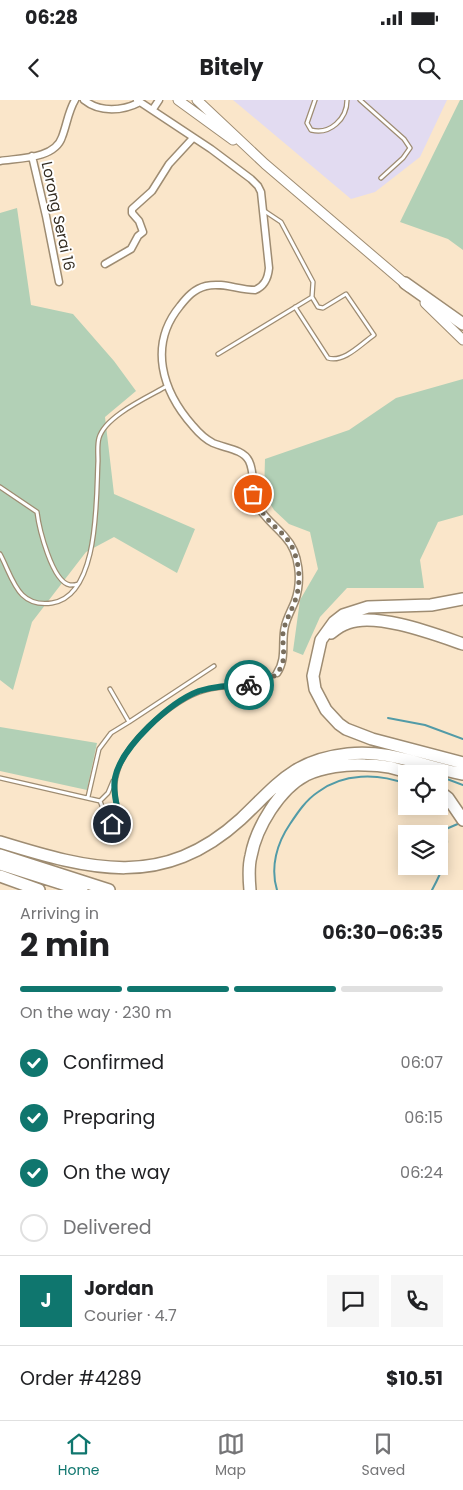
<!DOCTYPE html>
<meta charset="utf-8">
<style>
:root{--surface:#fff;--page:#f6f6f6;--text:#202124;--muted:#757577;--line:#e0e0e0;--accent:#0f766e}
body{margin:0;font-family:Poppins,sans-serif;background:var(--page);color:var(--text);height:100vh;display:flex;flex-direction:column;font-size:19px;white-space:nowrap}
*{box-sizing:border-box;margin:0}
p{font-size:16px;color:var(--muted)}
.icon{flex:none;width:28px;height:28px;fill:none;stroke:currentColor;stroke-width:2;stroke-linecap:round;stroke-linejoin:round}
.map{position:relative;height:790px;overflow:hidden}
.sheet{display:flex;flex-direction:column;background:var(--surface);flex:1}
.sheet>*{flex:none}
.tools{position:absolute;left:398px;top:665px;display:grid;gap:10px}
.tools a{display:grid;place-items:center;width:50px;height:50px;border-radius:0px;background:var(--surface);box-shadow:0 2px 12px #0003;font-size:25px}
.pin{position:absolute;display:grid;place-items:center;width:42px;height:42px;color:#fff;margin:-21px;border:2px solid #fff;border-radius:50%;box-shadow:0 1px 5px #0007}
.courier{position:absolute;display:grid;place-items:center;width:50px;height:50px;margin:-25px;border:4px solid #0f766e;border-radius:50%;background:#fff;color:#222;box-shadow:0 1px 6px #0007}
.overview em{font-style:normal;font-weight:700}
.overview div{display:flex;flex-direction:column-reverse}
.overview{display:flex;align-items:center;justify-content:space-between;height:85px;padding:0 20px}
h1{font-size:32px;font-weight:700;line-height:38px}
.bar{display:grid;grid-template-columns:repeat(4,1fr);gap:8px 5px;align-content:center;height:60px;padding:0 20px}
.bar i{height:6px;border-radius:4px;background:var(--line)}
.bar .current{background:var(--accent)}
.bar p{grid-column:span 4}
.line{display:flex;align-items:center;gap:12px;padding:0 20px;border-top:1px solid var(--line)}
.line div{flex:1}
.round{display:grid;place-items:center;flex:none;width:52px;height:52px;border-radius:0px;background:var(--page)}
ol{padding:0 20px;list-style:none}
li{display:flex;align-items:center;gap:15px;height:55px}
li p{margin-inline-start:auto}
li .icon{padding:5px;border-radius:50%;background:var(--accent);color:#fff;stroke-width:4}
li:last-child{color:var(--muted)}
li i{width:28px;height:28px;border:2px solid var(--line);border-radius:50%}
.status{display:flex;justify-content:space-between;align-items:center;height:35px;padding:0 25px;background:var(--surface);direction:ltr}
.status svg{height:14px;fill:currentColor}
header{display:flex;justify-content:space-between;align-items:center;height:65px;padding:0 20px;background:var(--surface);font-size:22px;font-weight:700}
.tabs{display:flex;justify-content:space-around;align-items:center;height:70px;border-top:1px solid var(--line);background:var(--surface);font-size:14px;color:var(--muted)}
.tabs a{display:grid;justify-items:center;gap:2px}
.tabs .current{color:var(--accent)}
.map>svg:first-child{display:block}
.education{fill:#e2dbf1}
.green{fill:#b2d0b6}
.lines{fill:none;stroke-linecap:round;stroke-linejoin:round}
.stream{stroke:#529ba7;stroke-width:2}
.service-casing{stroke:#9e8c72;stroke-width:5.5}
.minor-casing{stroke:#9e8c72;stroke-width:9}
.secondary-casing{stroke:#9e8c72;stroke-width:11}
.motorway-casing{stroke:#9e8c72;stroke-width:14}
.service{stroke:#fff;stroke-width:3}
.minor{stroke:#fff;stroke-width:6}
.secondary{stroke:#fff;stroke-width:9}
.motorway{stroke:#fff;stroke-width:11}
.done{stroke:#796e5d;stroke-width:5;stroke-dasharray:0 9}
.route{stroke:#0f766e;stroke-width:6}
.labels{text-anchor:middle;stroke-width:4;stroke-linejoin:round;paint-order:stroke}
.street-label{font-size:15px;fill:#342d22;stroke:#fff}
</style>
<div class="status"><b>06:28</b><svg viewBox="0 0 49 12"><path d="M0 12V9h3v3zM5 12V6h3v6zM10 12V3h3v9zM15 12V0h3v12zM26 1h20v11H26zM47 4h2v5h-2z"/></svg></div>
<header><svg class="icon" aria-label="back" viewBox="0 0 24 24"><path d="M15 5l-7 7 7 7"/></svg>Bitely<svg class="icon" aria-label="search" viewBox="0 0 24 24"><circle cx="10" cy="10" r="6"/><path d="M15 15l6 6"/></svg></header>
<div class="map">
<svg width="463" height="790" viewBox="0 0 463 790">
<rect width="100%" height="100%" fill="#fae6ca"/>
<path class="education" d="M 233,0 L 447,0 L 420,57 L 375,92 L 351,99 Z"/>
<path class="green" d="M 460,0 L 463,0 L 463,150 L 448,139 L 400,122 Z
M 17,108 L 31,205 L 73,214 L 114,261 L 136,291 L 105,317 L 114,394 L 195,429 L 177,473 L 114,437 L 86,452 L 32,522 L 13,590 L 0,580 L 0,113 Z
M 463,279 L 463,415 L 438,422 L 420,460 L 424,488 L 347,488 L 320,517 L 303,555 L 293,551 L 300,500 L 318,469 L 310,432 L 289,424 L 274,410 L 264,394 L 265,359 L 349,330 L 396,298 Z
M 0,627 L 97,643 L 87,690 L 0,671 Z"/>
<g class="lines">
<path class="stream" d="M 388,618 L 425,625 L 463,639
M 418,668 L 433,674
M 439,676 L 463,685
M 438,706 L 441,711 L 450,707
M 277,790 C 270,767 277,743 290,724 C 298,712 306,700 318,692 C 343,673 378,673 406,684
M 432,790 C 443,770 450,752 446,729 L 460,723"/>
<defs>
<path id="service" d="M 315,0 L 307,23 L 311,30 C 330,35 347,19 347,0
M 360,0 L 404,39 L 410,48 L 403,58 L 381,78
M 295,207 L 328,258 C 344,263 361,244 374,235 L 346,194 L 323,208 L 318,207 L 312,197
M 218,254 L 312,197 L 313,182 L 281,122 L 263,110
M 0,387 L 37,412 C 39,428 52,482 70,485 C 71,485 76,485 78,484
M 0,454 C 13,478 17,508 52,503 C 100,496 96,396 98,361 C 98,354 97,345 99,338 C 105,316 148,297 167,286
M 129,622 L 214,566
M 0,678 L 100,701 L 108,693 L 113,681
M 88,697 L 99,649 L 111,633 L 129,622 L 110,589
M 100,701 L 108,721 L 112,724 L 118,723 C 121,713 115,703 115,693 C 114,683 116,675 119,667 C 131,637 178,595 210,589 C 234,584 257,589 276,573"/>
<path id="minor" d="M 84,0 C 100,13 123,11 140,2
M 137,0 L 211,49 L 251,79 L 258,86 L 261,92 L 269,168 C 268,178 265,186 255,190 C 238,190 223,182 206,186 C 194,189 187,197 180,206 C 148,245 162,291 193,326 C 198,332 205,339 213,343 C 224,348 243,349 249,361 C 256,375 250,392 258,406 C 264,418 276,426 285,437 C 300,453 302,481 295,501 C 292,509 287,517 285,526 C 281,542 287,558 277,573
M 153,9 L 159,0
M 32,56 L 46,116 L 59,182
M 0,61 C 19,58 55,59 62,37 C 67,24 68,12 75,0
M 105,164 L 131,149 L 138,136 L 143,132 L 139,121 L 132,113 L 132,109 L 152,91 L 169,64 L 193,38"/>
<path id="secondary" d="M 178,0 L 233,40
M 197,0 L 265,64 L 409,187
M 425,203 L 463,240"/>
<path id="motorway" d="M 405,183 L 463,224
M 463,499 L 431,505 L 368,507 L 343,515 L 334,522 L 321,540 L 313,576 L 315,589 L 326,610 L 339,624 L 346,629 L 372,639 L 463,663
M 331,533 C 336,529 341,525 348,523 C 376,512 434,534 463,544
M 439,691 L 448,698 L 463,720
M 0,742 C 91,770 163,790 241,719 C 278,684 293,660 348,654 C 388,649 425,667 463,674
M 0,755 L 109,790
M 0,764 L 82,790
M 0,776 L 39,790
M 250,790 C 249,779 248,767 251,756 C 256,728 279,689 306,675 C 323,667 346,664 365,665 C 381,665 396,667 410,674"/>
</defs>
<use href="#service" class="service-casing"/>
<use href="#minor" class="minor-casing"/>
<use href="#secondary" class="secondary-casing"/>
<use href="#motorway" class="motorway-casing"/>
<use href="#service" class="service"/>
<use href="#minor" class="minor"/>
<use href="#secondary" class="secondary"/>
<use href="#motorway" class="motorway"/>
</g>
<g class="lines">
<path class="done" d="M 249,585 C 261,585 275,579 281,567 C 286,557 282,544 283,533 C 285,521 291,512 295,501 C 301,484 300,466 293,449 C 288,437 279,431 271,423 C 263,414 257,405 253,394"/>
<path class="route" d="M 112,724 L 116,724 L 119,720 C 118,706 112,692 115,678 C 121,647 170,602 199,591 C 215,586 233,585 249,585"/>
</g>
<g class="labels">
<g class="street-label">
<text transform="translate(58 116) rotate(78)" y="5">Lorong Serai 16</text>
</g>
</g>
</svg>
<div class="tools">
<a><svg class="icon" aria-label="locate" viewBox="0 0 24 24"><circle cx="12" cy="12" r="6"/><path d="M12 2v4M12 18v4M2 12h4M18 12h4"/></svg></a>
<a><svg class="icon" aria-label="layers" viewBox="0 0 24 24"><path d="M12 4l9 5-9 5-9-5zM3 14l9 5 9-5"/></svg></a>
</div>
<div class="pin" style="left:253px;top:394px;background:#ea580c"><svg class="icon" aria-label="bag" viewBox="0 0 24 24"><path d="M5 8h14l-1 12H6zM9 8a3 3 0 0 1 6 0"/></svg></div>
<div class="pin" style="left:112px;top:724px;background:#1f2937"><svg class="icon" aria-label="home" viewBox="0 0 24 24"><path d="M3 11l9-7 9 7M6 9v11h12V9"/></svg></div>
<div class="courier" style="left:249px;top:585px"><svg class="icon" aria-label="bike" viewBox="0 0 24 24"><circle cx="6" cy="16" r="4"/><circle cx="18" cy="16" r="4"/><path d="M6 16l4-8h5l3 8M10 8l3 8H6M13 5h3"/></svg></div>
</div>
<section class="sheet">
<div class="overview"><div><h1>2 min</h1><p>Arriving in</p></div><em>06:30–06:35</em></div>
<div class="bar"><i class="current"></i><i class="current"></i><i class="current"></i><i></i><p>On the way · 230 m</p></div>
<ol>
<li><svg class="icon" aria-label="check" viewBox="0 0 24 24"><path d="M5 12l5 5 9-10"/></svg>Confirmed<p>06:07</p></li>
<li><svg class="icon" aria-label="check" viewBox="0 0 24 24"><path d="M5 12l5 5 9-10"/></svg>Preparing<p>06:15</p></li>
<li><svg class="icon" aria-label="check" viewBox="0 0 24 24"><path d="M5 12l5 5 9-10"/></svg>On the way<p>06:24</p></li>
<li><i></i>Delivered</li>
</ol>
<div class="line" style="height:90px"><b class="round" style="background:var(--accent);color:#fff">J</b><div><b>Jordan</b><p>Courier · 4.7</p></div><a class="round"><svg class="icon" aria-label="chat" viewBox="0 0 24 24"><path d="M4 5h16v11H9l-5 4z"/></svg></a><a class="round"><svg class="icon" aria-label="phone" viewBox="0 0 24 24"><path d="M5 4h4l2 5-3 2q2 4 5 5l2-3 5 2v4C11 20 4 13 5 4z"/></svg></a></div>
<div class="line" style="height:65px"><div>Order #4289</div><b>$10.51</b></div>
</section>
<nav class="tabs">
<a class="current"><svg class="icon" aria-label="home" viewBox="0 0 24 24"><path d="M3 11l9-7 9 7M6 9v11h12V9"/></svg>Home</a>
<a><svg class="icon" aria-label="map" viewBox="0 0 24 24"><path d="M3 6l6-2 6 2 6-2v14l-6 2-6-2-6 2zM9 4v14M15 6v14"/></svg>Map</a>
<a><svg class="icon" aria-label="saved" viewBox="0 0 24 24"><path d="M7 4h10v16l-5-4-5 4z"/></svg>Saved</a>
</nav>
